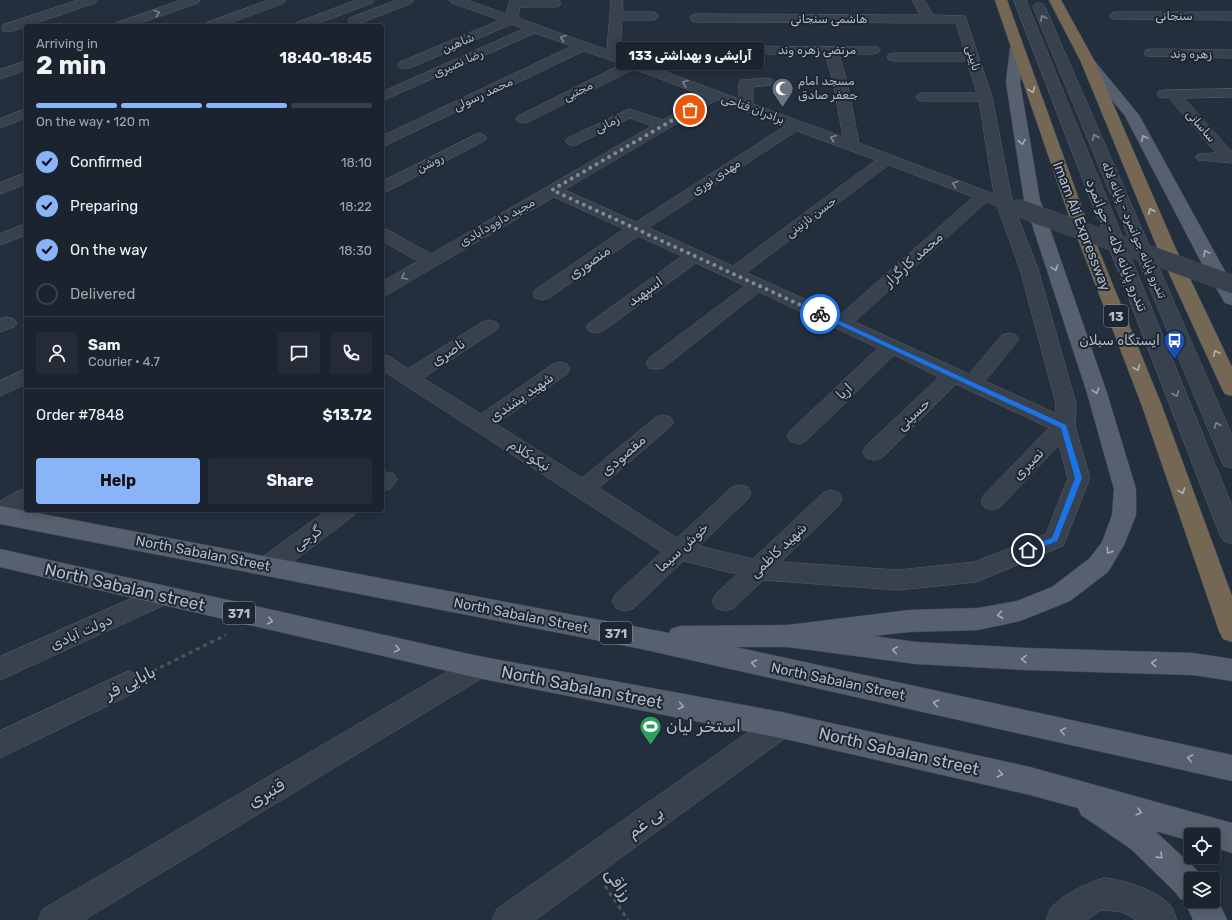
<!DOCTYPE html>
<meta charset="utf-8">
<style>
:root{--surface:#1b232e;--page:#242b36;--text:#f1f3f6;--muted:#a0a4aa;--line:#39404a;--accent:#8ab4f8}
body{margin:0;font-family:Rubik,Vazirmatn,sans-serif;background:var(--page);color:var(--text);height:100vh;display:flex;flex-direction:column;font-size:15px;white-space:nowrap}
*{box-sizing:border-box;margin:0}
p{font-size:13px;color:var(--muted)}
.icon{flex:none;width:22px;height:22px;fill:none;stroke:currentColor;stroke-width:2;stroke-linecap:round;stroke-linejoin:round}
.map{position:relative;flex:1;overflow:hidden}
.side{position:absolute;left:24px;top:24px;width:360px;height:488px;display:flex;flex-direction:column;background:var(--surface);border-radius:4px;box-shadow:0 2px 10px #0003,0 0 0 1px var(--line)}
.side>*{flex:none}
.fabs{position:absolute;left:1184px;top:828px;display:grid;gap:8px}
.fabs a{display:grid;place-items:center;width:36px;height:36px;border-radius:4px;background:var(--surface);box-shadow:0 2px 10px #0003,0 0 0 1px var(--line);font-size:20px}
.pin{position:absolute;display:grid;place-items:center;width:34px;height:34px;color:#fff;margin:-17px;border:2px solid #fff;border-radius:50%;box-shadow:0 1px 4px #0007}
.courier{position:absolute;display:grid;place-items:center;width:40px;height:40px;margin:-20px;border:3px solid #1a73e8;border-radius:50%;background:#fff;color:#222;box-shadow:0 1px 5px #0007}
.bubble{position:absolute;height:28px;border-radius:4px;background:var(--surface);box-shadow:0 2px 10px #0003,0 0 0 1px var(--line);font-size:13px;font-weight:700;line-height:28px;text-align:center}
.summary em{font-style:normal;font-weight:700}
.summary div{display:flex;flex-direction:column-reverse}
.summary{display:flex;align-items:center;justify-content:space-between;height:68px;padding:0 12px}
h1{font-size:26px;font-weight:700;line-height:30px}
.bar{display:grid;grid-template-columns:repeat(4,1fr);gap:6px 4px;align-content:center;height:48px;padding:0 12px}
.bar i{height:5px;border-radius:3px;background:var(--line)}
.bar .active{background:var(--accent)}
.bar p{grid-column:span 4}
.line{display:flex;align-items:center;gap:10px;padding:0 12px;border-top:1px solid var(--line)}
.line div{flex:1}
.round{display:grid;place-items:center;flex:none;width:42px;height:42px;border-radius:4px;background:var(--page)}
ol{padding:0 12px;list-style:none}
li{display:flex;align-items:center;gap:12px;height:44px}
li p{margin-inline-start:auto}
li .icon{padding:4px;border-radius:50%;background:var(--accent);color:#111;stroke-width:4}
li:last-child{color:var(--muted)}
li i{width:22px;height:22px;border:2px solid var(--line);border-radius:50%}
.cta{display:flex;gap:8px;margin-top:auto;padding:8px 12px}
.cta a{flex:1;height:46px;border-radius:4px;background:var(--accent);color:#111;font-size:16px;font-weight:700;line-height:46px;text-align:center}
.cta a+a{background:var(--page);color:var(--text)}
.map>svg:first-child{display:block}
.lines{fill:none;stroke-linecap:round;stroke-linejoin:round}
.minor-casing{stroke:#565f6c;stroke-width:1}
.major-casing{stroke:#414a57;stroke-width:1}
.highway-casing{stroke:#434c59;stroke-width:1}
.path{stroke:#44595c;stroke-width:3;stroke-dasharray:4 4;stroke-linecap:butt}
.minor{fill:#38414e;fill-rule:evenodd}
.major{fill:#56606e;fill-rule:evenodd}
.highway{fill:#746855;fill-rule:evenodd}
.minor-bridge-casing{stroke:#565f6c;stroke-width:18;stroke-linecap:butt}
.minor-bridge{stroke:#38414e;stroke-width:18}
.oneway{stroke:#7c8592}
.oneway2{stroke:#aeb4bd}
.oneway3{stroke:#a1aab7}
.route{fill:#1a73e8}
.done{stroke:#828b98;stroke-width:4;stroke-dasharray:0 7.2}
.labels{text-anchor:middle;stroke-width:4;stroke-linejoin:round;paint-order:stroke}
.far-street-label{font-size:12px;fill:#b4bcc9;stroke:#1d2633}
.far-poi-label{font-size:12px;fill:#b4bcc9;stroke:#1d2633;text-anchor:start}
.shield{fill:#1d2633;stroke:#878f9c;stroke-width:1}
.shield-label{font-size:13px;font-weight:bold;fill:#b4bcc9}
.street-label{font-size:14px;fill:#b4bcc9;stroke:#1d2633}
.poi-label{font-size:14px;fill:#b4bcc9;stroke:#1d2633;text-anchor:end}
.near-street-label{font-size:17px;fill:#b4bcc9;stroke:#1d2633}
.near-poi-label{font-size:17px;fill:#b4bcc9;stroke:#1d2633;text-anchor:start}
</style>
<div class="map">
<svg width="1232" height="920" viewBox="0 0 1232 920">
<rect width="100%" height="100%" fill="#242f3e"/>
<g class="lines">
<defs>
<path id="minor" d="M 79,0 L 97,0 L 95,3 L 13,31 L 3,31 L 2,28 L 3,25 Z
M 182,0 L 200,0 L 198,3 L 132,26 L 114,26 L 116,23 Z
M 269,0 L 286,0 L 284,3 L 222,26 L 204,26 L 206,23 Z
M 357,0 L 374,0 L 372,3 L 311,26 L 294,26 L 296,23 Z
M 397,0 L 414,0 L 412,3 L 358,24 L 350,24 L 348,21 L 350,18 Z
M 450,0 L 467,0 L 506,14 L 510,0 L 559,0 L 561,3 L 559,6 L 555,7 L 520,7 L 518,18 L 607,50 L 611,0 L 623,0 L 622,12 L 652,12 L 656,13 L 658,16 L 656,19 L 652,20 L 622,20 L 620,55 L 739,99 L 739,83 L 741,80 L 767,78 L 772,79 L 774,82 L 772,85 L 753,87 L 753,104 L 843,137 L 833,82 L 825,54 L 713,54 L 708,53 L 706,50 L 708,47 L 713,46 L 878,47 L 880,50 L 878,53 L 873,54 L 839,54 L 847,82 L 859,143 L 994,194 L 979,101 L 923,101 L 918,100 L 916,97 L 918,94 L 923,93 L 977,93 L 967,61 L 894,61 L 889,60 L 887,57 L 889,54 L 894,53 L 965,53 L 956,23 L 696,22 L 692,21 L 690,18 L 692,15 L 696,14 L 920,15 L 912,0 L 924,0 L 933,15 L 965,16 L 992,97 L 1012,200 L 1021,203 L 1023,207 L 1021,211 L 1016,212 L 1038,269 L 1076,404 L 1075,426 L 1090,478 L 1063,546 L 976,582 L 898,590 L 763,580 L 734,608 L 725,611 L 716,608 L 712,601 L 716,594 L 737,574 L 683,561 L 634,608 L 625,611 L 616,608 L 612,601 L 616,594 L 662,552 L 382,370 L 382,355 L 389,356 L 408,369 L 482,322 L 489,320 L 496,322 L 499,326 L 496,330 L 423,378 L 481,414 L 553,364 L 560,362 L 567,364 L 570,369 L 567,374 L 496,424 L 582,478 L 656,417 L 663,415 L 670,417 L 674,422 L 670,427 L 599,488 L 677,538 L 732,487 L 740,485 L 748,487 L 751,493 L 748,499 L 699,546 L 753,559 L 823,493 L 831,490 L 839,493 L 842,499 L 839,505 L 781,562 L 898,570 L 974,562 L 1046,534 L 1068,478 L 1059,445 L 1000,507 L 992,510 L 984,507 L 981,501 L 984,495 L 1049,428 L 956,384 L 882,458 L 874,460 L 866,458 L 863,452 L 866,446 L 939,377 L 894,355 L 806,441 L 798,444 L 790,441 L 787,436 L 790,431 L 878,348 L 759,292 L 663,368 L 656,369 L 649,368 L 646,363 L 649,358 L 745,286 L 696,263 L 603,331 L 596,333 L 589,331 L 586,327 L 589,323 L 682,256 L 638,236 L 549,298 L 542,300 L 535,298 L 533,294 L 535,290 L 624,229 L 554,197 L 388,294 L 382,296 L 382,282 L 418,261 L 382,241 L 382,229 L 388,230 L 431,254 L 652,126 L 630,118 L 578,144 L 573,146 L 568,144 L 565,141 L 568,138 L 629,109 L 663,120 L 705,96 L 634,69 L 528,122 L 523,123 L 518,122 L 516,119 L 518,116 L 622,64 L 584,51 L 382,147 L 382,136 L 572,46 L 535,33 L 382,101 L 382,92 L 523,29 L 512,24 L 410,68 L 400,68 L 398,65 L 400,62 L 500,20 L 452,3 ZM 717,100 L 785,126 L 636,222 L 565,190 ZM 797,131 L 876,160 L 733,266 L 649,228 ZM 889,165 L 973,197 L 840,315 L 747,273 ZM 987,202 L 997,206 L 1020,269 L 1056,404 L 1055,413 L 985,381 L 1016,343 L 1019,339 L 1016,335 L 1009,333 L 1002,335 L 969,374 L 855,322 Z
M 1014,0 L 1026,0 L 1232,506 L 1232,544 L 1224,541 L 1220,535 Z
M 1039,3 L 1043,4 L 1045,7 L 1232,435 L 1232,468 L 1224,466 L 1221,460 L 1033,7 L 1035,4 Z
M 1116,12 L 1232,12 L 1232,20 L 1112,19 L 1110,16 L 1112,13 Z
M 1151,49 L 1232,50 L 1232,58 L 1146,56 L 1144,53 L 1146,50 Z
M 26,61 L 26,70 L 0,79 L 0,70 Z
M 1232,89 L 1232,97 L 1184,98 L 1232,152 L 1232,163 L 1198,160 L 1195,157 L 1198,154 L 1216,153 L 1169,98 L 1159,97 L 1157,94 L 1159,91 L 1164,90 Z
M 26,109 L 26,118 L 0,128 L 0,119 Z
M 479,133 L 484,135 L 487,138 L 484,141 L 388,191 L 382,193 L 382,182 Z
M 26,173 L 26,184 L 0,194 L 0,183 Z
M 26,224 L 26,235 L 0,245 L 0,234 Z
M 7,317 L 14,319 L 17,323 L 14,327 L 0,332 L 0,319 Z
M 26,369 L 26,384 L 0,396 L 0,381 Z
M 386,472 L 394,474 L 397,480 L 390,489 L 382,491 L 382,473 Z
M 26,489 L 26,508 L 8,518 L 0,521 L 0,501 L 18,491 Z
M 328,510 L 357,510 L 353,516 L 278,573 L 269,576 L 260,573 L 257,566 L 260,559 Z
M 162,585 L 171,588 L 174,595 L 171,602 L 0,680 L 0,657 Z
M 478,656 L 487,659 L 491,667 L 487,675 L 84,920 L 38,920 L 43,909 L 469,659 Z
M 129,671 L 138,675 L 142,683 L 138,691 L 0,758 L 0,731 Z
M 781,712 L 791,716 L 795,725 L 791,734 L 535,920 L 492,920 L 497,909 L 771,716 Z
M 1104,878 C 1123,879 1162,892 1172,908 C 1174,912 1175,916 1177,920 L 1137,920 L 1122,912 L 1104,910 L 1099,911 L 1087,920 L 1046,920 C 1048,916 1049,911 1051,908 C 1063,894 1087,883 1104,878 Z"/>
<path id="major" d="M 1017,44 L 1022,45 L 1024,48 L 1020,82 L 1040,200 L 1107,393 L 1136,489 L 1136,515 L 1124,545 L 1108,572 L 1070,601 L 1020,621 L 978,630 L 909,632 L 873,636 L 916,642 L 1026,648 L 1193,653 L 1232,659 L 1232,681 L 1193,675 L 1026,670 L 916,664 L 788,647 L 735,647 L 1232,755 L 1232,781 L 637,648 L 0,524 L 0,506 L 669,633 L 671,629 L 680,626 L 788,625 L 909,610 L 978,608 L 1017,601 L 1052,587 L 1090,558 L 1102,542 L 1112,515 L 1114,489 L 1087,393 L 1024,200 L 1006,82 L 1010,48 L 1012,45 Z
M 1088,58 L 1093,59 L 1139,115 L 1232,284 L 1232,305 L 1225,303 L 1201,262 L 1125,116 L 1081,62 L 1083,59 Z
M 0,549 L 478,656 L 781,712 L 1030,767 L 1232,823 L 1232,853 L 1213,847 L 1213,835 L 1191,835 L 1191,841 L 1155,831 L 1198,871 L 1203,879 L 1191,879 L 1191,901 L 1213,901 L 1213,894 L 1222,909 L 1227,920 L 1193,920 L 1184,900 L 1180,899 L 1176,893 L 1131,849 L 1081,815 L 1078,808 L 1030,795 L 781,738 L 478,678 L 0,567 Z"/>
<path id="highway" d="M 995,0 L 1007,0 L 1085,216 L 1162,406 L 1232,596 L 1232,642 L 1223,639 L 1219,631 L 1142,406 L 1069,216 Z
M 1049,0 L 1061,0 L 1095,62 L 1175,247 L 1232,367 L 1232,396 L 1225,394 L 1222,389 L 1157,247 L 1081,62 Z"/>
</defs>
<use href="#minor" class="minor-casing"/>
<use href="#major" class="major-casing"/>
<use href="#highway" class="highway-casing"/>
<path class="path" d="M 153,671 L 226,635
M 605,886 L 628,920"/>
<use href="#minor" class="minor"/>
<use href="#major" class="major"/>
<use href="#highway" class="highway"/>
<defs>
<path id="minor-bridge" d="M 1018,208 L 1232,284"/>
</defs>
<use href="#minor-bridge" class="minor-bridge-casing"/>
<use href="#minor-bridge" class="minor-bridge"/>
</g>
<defs><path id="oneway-chevron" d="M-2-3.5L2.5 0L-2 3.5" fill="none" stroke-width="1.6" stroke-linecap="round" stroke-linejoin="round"/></defs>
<g class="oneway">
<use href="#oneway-chevron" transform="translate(157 13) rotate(-19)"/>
<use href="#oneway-chevron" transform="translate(1043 18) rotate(-114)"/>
<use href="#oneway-chevron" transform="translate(563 38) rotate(-160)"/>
<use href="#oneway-chevron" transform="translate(685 83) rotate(-159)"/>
<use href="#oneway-chevron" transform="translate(1095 137) rotate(-113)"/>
<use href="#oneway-chevron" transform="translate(833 138) rotate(-160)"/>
<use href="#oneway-chevron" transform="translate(955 184) rotate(-160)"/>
<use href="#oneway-chevron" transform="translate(404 277) rotate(150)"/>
<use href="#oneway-chevron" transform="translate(1176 394) rotate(68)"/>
<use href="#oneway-chevron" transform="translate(1217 425) rotate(-113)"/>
</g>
<g class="oneway2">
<use href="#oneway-chevron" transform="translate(1032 90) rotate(70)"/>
<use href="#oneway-chevron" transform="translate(1151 211) rotate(-113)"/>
<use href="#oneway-chevron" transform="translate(1216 353) rotate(-115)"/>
<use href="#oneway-chevron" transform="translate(1137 368) rotate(68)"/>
<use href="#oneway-chevron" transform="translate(1182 491) rotate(70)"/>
</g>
<g class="oneway3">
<use href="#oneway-chevron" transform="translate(1144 138) rotate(-118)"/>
<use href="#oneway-chevron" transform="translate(1022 142) rotate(80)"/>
<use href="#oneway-chevron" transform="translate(1206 253) rotate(-118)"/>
<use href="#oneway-chevron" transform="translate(1055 268) rotate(72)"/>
<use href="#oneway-chevron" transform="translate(1096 391) rotate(72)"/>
<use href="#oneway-chevron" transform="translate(1109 551) rotate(125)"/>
<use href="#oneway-chevron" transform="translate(1000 615) rotate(169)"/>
<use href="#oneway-chevron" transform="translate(270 621) rotate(13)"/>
<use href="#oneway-chevron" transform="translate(397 649) rotate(13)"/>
<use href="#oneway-chevron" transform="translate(895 650) rotate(-172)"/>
<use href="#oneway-chevron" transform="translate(1024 659) rotate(-177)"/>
<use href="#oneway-chevron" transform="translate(754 663) rotate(-168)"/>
<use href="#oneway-chevron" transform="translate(1154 663) rotate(-178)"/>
<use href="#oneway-chevron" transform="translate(936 703) rotate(-168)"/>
<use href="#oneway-chevron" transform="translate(681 706) rotate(11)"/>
<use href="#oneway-chevron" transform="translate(1063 731) rotate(-168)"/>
<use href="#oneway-chevron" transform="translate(1190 758) rotate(-168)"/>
<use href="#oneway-chevron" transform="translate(1000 774) rotate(13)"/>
<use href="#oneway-chevron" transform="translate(1139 812) rotate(16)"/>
<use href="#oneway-chevron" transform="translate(1160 856) rotate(44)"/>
</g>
<path class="route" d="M 818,313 L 822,313 L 1066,425 L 1082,478 L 1057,541 L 1028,553 L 1025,550 L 1026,548 L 1052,538 L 1075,478 L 1061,428 L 818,315 Z"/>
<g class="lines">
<path class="done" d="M 690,110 L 552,190 L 820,314"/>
</g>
<defs>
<symbol id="mosque-pin" viewBox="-11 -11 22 30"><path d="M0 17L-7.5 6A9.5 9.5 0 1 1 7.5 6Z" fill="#6b7280" stroke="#1d2633"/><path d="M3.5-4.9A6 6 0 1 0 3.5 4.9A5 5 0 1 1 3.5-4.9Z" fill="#fff"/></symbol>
<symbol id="bus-pin" viewBox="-11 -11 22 30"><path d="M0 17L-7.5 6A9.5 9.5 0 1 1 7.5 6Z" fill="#1a4fb4" stroke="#1d2633"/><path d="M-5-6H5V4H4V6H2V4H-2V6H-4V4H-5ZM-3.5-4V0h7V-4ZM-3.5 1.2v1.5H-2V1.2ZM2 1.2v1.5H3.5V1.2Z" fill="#fff"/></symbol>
<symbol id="stadium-pin" viewBox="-11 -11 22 30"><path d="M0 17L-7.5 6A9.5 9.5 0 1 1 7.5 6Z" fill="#2e9e5b" stroke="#1d2633"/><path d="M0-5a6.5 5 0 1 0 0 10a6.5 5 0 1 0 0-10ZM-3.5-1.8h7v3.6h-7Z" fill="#fff"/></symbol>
</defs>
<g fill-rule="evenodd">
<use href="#mosque-pin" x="770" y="76" width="25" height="34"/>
<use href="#bus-pin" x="1162" y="328" width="25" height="34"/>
<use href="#stadium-pin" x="638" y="714" width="25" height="34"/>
</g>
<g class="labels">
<g class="far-street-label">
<text x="1174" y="20">سنجانی</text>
<text x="829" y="23">هاشمی سنجانی</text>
<text transform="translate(458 43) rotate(-23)" y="4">شاهین</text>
<text x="817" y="54">مرتضی زهره وند</text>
<text transform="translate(1191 54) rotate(1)" y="4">زهره وند</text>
<text transform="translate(973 58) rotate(73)" y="4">نایینی</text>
<text transform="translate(458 63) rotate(-24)" y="4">رضا نصیری</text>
<text transform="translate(578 91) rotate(-26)" y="4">مجتبی</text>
<text transform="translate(483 94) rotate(-25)" y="4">محمد رسولی</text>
<text transform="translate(753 109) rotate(20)" y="4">برادران فتاحی</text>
<text transform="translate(607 124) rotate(-27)" y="4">زمانی</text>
<text transform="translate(1201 126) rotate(49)" y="4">ساسانی</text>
<text transform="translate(430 163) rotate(-27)" y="4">روشن</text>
<text transform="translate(716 177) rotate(-33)" y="4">مهدی نوری</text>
<text transform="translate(811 217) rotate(-37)" y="4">حسن نازنینی</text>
<text transform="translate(497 222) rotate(-30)" y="4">مجید داوودآبادی</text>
<text transform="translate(1134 230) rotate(67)" y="4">تندرو پایانه جوانمرد - پایانه لاله</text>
</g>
<g class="far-poi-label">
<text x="798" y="85">مسجد امام<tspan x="798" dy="14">جعفر صادق</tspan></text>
</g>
<g class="shield">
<rect x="1104" y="305" width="24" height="22" rx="3"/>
<rect x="223" y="602" width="32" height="22" rx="3"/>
<rect x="600" y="622" width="32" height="22" rx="3"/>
</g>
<g class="shield-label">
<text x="1116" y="321">13</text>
<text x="239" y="618">371</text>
<text x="616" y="638">371</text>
</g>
<g class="street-label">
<text transform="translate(1082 226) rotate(69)" y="5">Imam Ali Expressway</text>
<text transform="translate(1117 245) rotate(68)" y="5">تندرو پایانه لاله - جوانمرد</text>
<text transform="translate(913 259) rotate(-42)" y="5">محمد کارگزار</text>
<text transform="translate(589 262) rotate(-35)" y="5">منصوری</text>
<text transform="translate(645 291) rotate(-36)" y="5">اسپهبد</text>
<text transform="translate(448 352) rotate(-33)" y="5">ناصری</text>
<text transform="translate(844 391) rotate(-44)" y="5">اریا</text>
<text transform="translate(521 397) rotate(-35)" y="5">شهید پشندی</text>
<text transform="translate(913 414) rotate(-44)" y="5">حسینی</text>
<text transform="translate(530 455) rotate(33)" y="5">نیکوکلام</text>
<text transform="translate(623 455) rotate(-41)" y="5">مقصودی</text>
<text transform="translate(1028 464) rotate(-46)" y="5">نصیری</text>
<text transform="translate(307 538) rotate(-36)" y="5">گرجی</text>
<text transform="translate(682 547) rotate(-43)" y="5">خوش سیما</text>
<text transform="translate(778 550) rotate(-44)" y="5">شهید کاظمی</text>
<text transform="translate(203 553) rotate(11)" y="5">North Sabalan Street</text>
<text transform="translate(521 615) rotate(11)" y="5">North Sabalan Street</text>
<text transform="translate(81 632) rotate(-24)" y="5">دولت آبادی</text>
<text transform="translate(838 681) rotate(12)" y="5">North Sabalan Street</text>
</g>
<g class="poi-label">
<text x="1160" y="345">ایستگاه سبلان</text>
</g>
<g class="near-street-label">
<text transform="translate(125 587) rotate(13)" y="6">North Sabalan street</text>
<text transform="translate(130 682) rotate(-26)" y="6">بابایی فر</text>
<text transform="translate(582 687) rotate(11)" y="6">North Sabalan street</text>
<text transform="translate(899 751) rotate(13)" y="6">North Sabalan street</text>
<text transform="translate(266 793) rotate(-31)" y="6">قنبری</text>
<text transform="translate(645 822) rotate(-36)" y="6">بی غم</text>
<text transform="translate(619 884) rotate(55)" y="6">رزاقی</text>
</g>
<g class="near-poi-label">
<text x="666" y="732">استخر لیان</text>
</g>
</g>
</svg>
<div class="fabs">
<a><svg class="icon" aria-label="locate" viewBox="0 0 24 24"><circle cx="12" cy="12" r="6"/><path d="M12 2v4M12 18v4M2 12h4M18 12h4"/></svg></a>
<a><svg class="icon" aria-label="layers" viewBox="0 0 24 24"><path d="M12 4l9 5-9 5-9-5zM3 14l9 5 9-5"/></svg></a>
</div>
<div class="pin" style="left:690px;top:110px;background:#ea580c"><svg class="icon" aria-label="bag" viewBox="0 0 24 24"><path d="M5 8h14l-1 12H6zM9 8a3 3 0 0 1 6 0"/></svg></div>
<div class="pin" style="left:1028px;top:550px;background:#1f2937"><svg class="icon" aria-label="home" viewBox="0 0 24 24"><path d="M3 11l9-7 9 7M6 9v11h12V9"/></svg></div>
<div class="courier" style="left:820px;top:314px"><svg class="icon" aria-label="bike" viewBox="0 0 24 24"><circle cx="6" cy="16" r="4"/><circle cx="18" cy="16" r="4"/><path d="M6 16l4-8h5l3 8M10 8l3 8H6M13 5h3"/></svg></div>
<div class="bubble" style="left:616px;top:42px;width:148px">آرایشی و بهداشتی 133</div>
<section class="side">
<div class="summary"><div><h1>2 min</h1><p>Arriving in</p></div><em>18:40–18:45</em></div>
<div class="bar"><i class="active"></i><i class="active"></i><i class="active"></i><i></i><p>On the way · 120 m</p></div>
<ol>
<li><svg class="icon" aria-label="check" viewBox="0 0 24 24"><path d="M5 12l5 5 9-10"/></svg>Confirmed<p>18:10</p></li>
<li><svg class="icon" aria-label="check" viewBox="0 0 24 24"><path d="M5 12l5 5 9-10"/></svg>Preparing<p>18:22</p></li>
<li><svg class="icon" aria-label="check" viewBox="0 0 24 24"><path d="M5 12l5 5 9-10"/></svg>On the way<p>18:30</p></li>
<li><i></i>Delivered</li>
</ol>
<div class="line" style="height:72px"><a class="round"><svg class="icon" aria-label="person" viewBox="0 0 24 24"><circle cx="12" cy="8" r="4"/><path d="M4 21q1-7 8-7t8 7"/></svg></a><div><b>Sam</b><p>Courier · 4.7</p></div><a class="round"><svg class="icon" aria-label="chat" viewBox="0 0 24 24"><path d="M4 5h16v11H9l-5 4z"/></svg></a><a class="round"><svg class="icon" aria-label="phone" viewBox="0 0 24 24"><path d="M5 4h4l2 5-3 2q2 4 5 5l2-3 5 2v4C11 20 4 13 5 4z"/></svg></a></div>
<div class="line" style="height:52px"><div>Order #7848</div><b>$13.72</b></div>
<div class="cta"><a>Help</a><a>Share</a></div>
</section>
</div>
